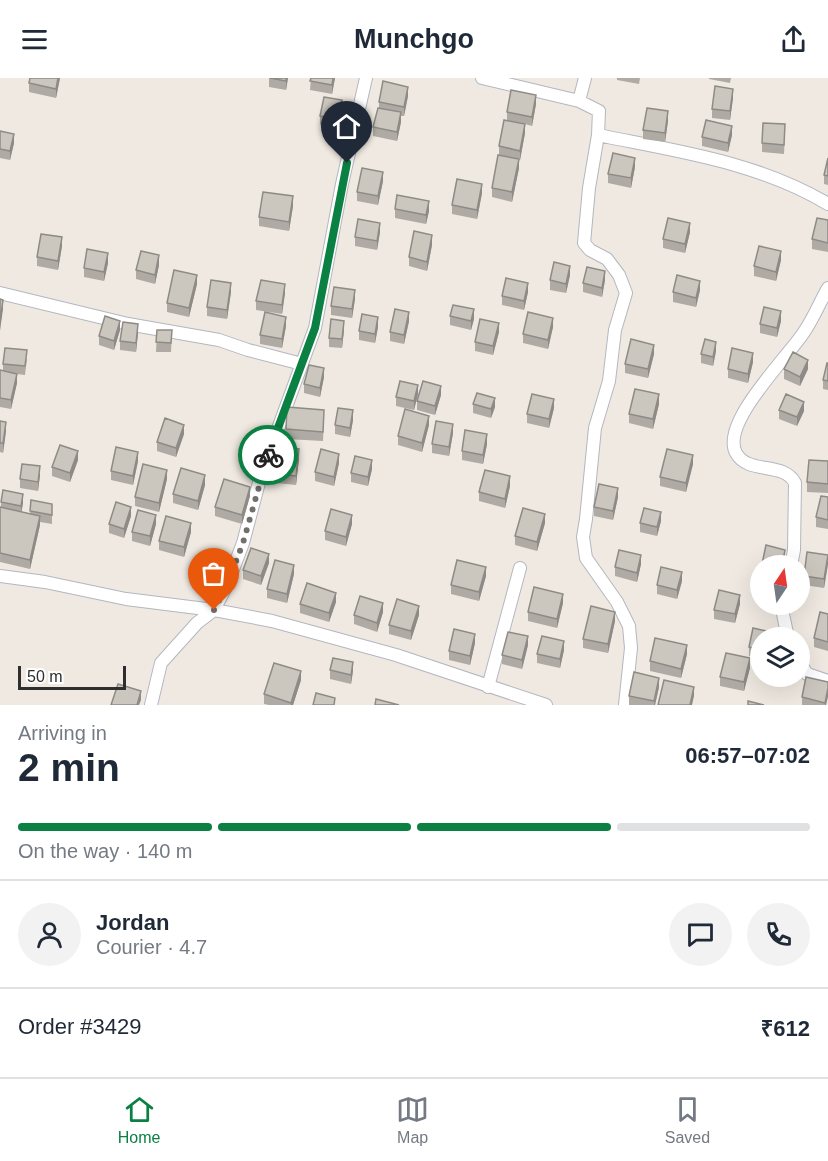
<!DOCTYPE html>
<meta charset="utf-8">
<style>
:root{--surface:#fff;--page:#f2f2f3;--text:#1f2937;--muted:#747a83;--line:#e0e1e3;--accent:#0b8043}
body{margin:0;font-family:Arial,sans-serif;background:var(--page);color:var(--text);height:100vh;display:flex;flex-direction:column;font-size:22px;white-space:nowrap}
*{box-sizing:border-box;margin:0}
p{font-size:20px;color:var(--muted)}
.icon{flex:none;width:33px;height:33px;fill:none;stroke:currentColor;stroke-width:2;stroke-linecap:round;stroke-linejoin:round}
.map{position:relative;height:627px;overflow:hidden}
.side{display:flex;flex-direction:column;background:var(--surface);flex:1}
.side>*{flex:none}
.needle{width:39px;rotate:13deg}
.controls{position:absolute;left:750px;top:477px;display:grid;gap:12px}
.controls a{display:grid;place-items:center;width:60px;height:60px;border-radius:50%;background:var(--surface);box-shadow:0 6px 24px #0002;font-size:30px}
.scale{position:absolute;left:18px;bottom:15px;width:108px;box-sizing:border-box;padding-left:6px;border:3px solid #2e2e2e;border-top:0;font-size:16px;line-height:21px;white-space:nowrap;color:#2e2e2e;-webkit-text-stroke:4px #fff;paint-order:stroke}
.pin{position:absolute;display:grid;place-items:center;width:51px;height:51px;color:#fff;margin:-62px -26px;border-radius:50% 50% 50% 0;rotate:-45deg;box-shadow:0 0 6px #0007}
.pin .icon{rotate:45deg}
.courier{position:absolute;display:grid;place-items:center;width:60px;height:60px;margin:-30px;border:4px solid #0b8043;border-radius:50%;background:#fff;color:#222;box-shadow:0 2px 8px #0007}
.summary em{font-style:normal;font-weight:700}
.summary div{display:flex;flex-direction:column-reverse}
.summary{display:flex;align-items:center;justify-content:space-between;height:102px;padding:0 18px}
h1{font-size:39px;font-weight:700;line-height:45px}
.bar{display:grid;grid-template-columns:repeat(4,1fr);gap:9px 6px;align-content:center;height:72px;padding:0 18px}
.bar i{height:8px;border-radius:4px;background:var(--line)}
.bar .active{background:var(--accent)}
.bar p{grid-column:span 4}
.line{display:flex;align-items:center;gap:15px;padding:0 18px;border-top:2px solid var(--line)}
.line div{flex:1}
.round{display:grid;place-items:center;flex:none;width:63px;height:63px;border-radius:32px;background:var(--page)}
header{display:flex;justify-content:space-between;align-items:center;height:78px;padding:0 18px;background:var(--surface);font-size:27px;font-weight:700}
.tabs{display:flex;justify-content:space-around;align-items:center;height:84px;border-top:2px solid var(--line);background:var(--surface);font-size:16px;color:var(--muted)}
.tabs a{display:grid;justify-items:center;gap:3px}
.tabs .active{color:var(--accent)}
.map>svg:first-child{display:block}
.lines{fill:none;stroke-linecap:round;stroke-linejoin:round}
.minor-casing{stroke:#b4b7c1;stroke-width:14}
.minor{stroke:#fff;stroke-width:12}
.wall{fill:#afaba4}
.shaded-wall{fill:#8e8b86}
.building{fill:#cbc7bf;stroke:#8e8b86;stroke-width:1.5}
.done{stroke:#726f6d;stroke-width:6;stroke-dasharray:0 10.8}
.route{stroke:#0b8043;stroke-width:8}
</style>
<header><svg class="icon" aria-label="menu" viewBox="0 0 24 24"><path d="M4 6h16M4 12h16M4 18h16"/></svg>Munchgo<svg class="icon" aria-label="share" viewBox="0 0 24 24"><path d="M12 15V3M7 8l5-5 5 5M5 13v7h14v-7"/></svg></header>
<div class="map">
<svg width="828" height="627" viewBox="0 0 828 627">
<rect width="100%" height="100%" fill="#efe9e1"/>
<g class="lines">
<defs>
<path id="minor" d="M 482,0 L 579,23 L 599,33 L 598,57
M 579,23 L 585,0
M 0,215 L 128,246 L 219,262 L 248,272 L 302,286
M 791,488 L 794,472 L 795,405 C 784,383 748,397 736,375 C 720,345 788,279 804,254 C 813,241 820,224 828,210
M 0,498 L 45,504 L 126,521 L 214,532 L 227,507 L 243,465 L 261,397 L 315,250 L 342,106 L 366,0
M 784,526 L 783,536 L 788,560
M 800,585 L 807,596 L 828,603
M 488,609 L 520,490
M 151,627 L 161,585 L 197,545 L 214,532 L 272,543 L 396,577 L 546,627
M 625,627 L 631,570 L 629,548 L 617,524 L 586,480 L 583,459 L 586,441 L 595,350 L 609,303 L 615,252 L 626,215 L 619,197 L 607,181 L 590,172 L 584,165 L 589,110 L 598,57 C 676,73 758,84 828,126"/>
</defs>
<use href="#minor" class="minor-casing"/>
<use href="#minor" class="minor"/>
</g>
<path class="wall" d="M 60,0 L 56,20 L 29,14 L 29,5 Z
M 269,0 L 288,0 L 286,12 L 269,9 Z
M 311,0 L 335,0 L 332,16 L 310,12 Z
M 617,0 L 640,0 L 639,6 L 617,2 Z
M 709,0 L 731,0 L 730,5 L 709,1 Z
M 408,18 L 404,38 L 401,38 L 401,44 L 397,63 L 373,58 L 373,49 L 379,30 L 379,24 Z
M 733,20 L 730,42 L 712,40 L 712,31 Z
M 536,26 L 532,48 L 525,46 L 525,55 L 520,82 L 519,81 L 519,90 L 512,124 L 492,119 L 492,110 L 499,77 L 499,68 L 507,43 L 507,34 Z
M 342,32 L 338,51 L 320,47 L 320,38 Z
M 668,43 L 665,64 L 643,61 L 643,52 Z
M 0,53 L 14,65 L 10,82 L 0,80 Z
M 785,56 L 784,76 L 762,74 L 762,65 Z
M 732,57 L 728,74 L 702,68 L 702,59 Z
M 828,80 L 828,107 L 824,106 L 824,97 Z
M 635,89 L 631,110 L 608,105 L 608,96 Z
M 383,103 L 378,127 L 357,123 L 357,114 Z
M 482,115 L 477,141 L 452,136 L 452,127 Z
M 293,128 L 289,153 L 259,148 L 259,139 Z
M 395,131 L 429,133 L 426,146 L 395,140 Z
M 828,142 L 828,174 L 812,171 L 812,161 Z
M 380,154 L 377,172 L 355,168 L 355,159 Z
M 690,154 L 685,175 L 663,170 L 663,161 Z
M 432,167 L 427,193 L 409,188 L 409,179 Z
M 62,168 L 58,192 L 37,188 L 37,179 Z
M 781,182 L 776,203 L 754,198 L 754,188 Z
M 108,185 L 104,203 L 84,199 L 84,190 Z
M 159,187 L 155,206 L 136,201 L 136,192 Z
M 570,197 L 566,215 L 550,212 L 550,202 Z
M 605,202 L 602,219 L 583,214 L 583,205 Z
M 197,206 L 189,239 L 167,234 L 167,225 Z
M 700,212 L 696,229 L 673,224 L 673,214 Z
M 231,214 L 227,241 L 207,238 L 207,229 Z
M 528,214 L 524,232 L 502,227 L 502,218 Z
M 285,215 L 282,236 L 256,232 L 256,223 Z
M 355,221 L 352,240 L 331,237 L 331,228 Z
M 450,238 L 474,241 L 471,252 L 450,247 Z
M 409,243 L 404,266 L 390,263 L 390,254 Z
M 781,243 L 777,259 L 760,255 L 760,246 Z
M 286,248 L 282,270 L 260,266 L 260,257 Z
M 378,249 L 375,265 L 359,262 L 359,253 Z
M 553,249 L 548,271 L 523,265 L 523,256 Z
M 120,252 L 114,272 L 99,267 L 99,258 Z
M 157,252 L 172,252 L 171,274 L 156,274 Z
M 344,252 L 342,270 L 329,269 L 329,260 Z
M 499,254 L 493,277 L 475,273 L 475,264 Z
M 138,255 L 136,274 L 120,272 L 120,263 Z
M 716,273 L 713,288 L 701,285 L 701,276 Z
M 654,276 L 648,300 L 625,295 L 625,286 Z
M 27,281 L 25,297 L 17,296 L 17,305 L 11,331 L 0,329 L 0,292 L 3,293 L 3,286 Z
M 753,284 L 748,305 L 728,300 L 728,291 Z
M 828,285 L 828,312 L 823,311 L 823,302 Z
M 784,291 L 808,291 L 800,308 L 784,301 Z
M 324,299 L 320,319 L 304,315 L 304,306 Z
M 418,316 L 414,332 L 396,328 L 396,319 Z
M 441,317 L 435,337 L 417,332 L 417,323 Z
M 473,326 L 495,329 L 491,340 L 473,335 Z
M 659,326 L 653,351 L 629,345 L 629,336 Z
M 554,330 L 549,350 L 527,345 L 527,336 Z
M 779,332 L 804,333 L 797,348 L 779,341 Z
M 324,341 L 323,363 L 286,361 L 286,351 Z
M 353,342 L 350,359 L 335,356 L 335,347 Z
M 0,343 L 6,353 L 3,375 L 0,374 Z
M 429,347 L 422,374 L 398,367 L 398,358 Z
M 453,355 L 449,378 L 432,375 L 432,366 Z
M 184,356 L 176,379 L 157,373 L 157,364 Z
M 487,366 L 483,386 L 462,382 L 462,373 Z
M 299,380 L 296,407 L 277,405 L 277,396 Z
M 78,382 L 70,404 L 52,398 L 52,389 Z
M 138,383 L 133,407 L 111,402 L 111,393 Z
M 828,383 L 828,415 L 807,414 L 807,404 Z
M 339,385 L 334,408 L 315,403 L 315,394 Z
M 693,386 L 686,414 L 660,408 L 660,399 Z
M 372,391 L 368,408 L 351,404 L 351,395 Z
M 40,397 L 38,413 L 20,410 L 20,401 Z
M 167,401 L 159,434 L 135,428 L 135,419 Z
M 205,407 L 198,432 L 173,425 L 173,416 Z
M 510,408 L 505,430 L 479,423 L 479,414 Z
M 250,418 L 242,446 L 215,438 L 215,429 Z
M 618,419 L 613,442 L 594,438 L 594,429 Z
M 828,419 L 828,451 L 816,449 L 816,439 Z
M 31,422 L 52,435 L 52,446 L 40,444 L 40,447 L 30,491 L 0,484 L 1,424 L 23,425 L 21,434 L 30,436 Z
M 131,438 L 124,460 L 109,455 L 109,446 Z
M 661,443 L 657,458 L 640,454 L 640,445 Z
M 545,445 L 537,473 L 515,467 L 515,458 Z
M 156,446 L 150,468 L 132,463 L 132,454 Z
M 352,446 L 346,468 L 325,462 L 325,453 Z
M 191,454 L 184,479 L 159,472 L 159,463 Z
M 269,485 L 261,507 L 243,501 L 243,492 Z
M 641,486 L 637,504 L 615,498 L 615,489 Z
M 828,486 L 824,510 L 804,507 L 804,498 Z
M 294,496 L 287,525 L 267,520 L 267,511 Z
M 486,498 L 479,523 L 451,516 L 451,507 Z
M 682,503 L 677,521 L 657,516 L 657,507 Z
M 336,524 L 329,544 L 300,535 L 300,526 Z
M 563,525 L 557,550 L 528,543 L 528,534 Z
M 740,526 L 735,545 L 714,541 L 714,532 Z
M 383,534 L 377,554 L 354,546 L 354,537 Z
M 828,536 L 828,573 L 814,569 L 814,560 Z
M 419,537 L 411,562 L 389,556 L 389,547 Z
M 615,543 L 608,575 L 583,570 L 583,561 Z
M 753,550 L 780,556 L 780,560 L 760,560 L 760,581 L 749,578 L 749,569 Z
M 475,565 L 470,587 L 449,582 L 449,573 Z
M 528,567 L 522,591 L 502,586 L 502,577 Z
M 564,572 L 560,590 L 537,585 L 537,576 Z
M 687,576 L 681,600 L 650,593 L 650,583 Z
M 750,590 L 744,613 L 720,608 L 720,599 Z
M 330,592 L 353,593 L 351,606 L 330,601 Z
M 301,602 L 293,627 L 269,627 L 264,626 L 264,616 Z
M 828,604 L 826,627 L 802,627 L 802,619 Z
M 659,609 L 655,627 L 629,627 L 629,618 Z"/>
<path class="shaded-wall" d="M 58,0 L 60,0 L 56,20 L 56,11 Z
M 286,0 L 288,0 L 286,12 Z
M 333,0 L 335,0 L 332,16 L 332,7 Z
M 408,9 L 408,18 L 404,38 L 404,29 Z
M 733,11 L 733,20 L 730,42 L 730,33 Z
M 536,17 L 536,26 L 532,48 L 532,39 Z
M 342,22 L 342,32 L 338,51 L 338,42 Z
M 668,33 L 668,43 L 665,64 L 665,55 Z
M 401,34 L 401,44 L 397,63 L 397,54 Z
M 525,46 L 525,55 L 520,82 L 520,73 Z
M 732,48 L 732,57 L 728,74 L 728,65 Z
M 14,56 L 14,65 L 10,82 L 10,73 Z
M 635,80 L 635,89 L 631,110 L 631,100 Z
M 519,81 L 519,90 L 512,124 L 512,114 Z
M 383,94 L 383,103 L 378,127 L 378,118 Z
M 482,106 L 482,115 L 477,141 L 477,132 Z
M 293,118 L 293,128 L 289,153 L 289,144 Z
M 429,123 L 429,133 L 426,146 L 426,137 Z
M 380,145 L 380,154 L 377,172 L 377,163 Z
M 690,145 L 690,154 L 685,175 L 685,166 Z
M 432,157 L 432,167 L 427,193 L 427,184 Z
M 62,159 L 62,168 L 58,192 L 58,183 Z
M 781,173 L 781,182 L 776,203 L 776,194 Z
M 108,175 L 108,185 L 104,203 L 104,194 Z
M 159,177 L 159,187 L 155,206 L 155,197 Z
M 570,188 L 570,197 L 566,215 L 566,206 Z
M 605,193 L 605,202 L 602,219 L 602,210 Z
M 197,197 L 197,206 L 189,239 L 189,230 Z
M 700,203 L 700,212 L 696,229 L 696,220 Z
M 231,205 L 231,214 L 227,241 L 227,232 Z
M 528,205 L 528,214 L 524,232 L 524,223 Z
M 285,206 L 285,215 L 282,236 L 282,227 Z
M 355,212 L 355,221 L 352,240 L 352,231 Z
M 3,222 L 3,231 L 0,253 L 0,244 Z
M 474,231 L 474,241 L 471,252 L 471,243 Z
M 781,233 L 781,243 L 777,259 L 777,250 Z
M 409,234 L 409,243 L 404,266 L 404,257 Z
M 286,239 L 286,248 L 282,270 L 282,261 Z
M 378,239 L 378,249 L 375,265 L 375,256 Z
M 553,240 L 553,249 L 548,271 L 548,262 Z
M 120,243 L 120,252 L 114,272 L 114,263 Z
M 344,243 L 344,252 L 342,270 L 342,261 Z
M 499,245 L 499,254 L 493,277 L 493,268 Z
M 138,246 L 138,255 L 136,274 L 136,265 Z
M 716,264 L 716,273 L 713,288 L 713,279 Z
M 654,267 L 654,276 L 648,300 L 648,291 Z
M 753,275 L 753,284 L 748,305 L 748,296 Z
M 808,282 L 808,291 L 800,308 L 800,299 Z
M 324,290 L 324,299 L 320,319 L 320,310 Z
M 17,296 L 17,305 L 11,331 L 11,322 Z
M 418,307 L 418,316 L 414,332 L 414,323 Z
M 441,308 L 441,317 L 435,337 L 435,328 Z
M 659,316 L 659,326 L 653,351 L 653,341 Z
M 495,320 L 495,329 L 491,340 L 491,331 Z
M 554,321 L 554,330 L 549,350 L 549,341 Z
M 804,324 L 804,333 L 797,348 L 797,339 Z
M 353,332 L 353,342 L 350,359 L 350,350 Z
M 429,338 L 429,347 L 422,374 L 422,365 Z
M 6,344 L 6,353 L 3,375 L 3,365 Z
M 453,346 L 453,355 L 449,378 L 449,369 Z
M 184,347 L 184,356 L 176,379 L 176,370 Z
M 487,356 L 487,366 L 483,386 L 483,377 Z
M 299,371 L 299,380 L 296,407 L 296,398 Z
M 78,373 L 78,382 L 70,404 L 70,395 Z
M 138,374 L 138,383 L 133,407 L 133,398 Z
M 339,376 L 339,385 L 334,408 L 334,399 Z
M 693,377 L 693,386 L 686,414 L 686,405 Z
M 372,382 L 372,391 L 368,408 L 368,399 Z
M 40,388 L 40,397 L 38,413 L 38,404 Z
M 167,392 L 167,401 L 159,434 L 159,425 Z
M 205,397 L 205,407 L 198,432 L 198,423 Z
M 510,398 L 510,408 L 505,430 L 505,421 Z
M 250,409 L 250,418 L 242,446 L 242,437 Z
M 618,410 L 618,419 L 613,442 L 613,433 Z
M 23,416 L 23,425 L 21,437 L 21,428 Z
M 131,429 L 131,438 L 124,460 L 124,451 Z
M 661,434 L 661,443 L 657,458 L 657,449 Z
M 545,436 L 545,445 L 537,473 L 537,464 Z
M 156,437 L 156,446 L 150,468 L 150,458 Z
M 352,437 L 352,446 L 346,468 L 346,459 Z
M 40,438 L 40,447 L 30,491 L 30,482 Z
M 191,445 L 191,454 L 184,479 L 184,469 Z
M 785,472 L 785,481 L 784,488 L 782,488 Z
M 269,476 L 269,485 L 261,507 L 261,498 Z
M 641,477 L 641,486 L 637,504 L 637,495 Z
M 828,477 L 828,486 L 824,510 L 824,501 Z
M 294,487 L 294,496 L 287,525 L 287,516 Z
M 486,489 L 486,498 L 479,523 L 479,514 Z
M 682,494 L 682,503 L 677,521 L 677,512 Z
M 336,515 L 336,524 L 329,544 L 329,535 Z
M 563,516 L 563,525 L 557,550 L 557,541 Z
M 740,517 L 740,526 L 735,545 L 735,536 Z
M 383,525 L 383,534 L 377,554 L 377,545 Z
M 419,528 L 419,537 L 411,562 L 411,553 Z
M 615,534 L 615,543 L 608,575 L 608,566 Z
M 475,556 L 475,565 L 470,587 L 470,578 Z
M 528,558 L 528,567 L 522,591 L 522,582 Z
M 564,563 L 564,572 L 560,590 L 560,581 Z
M 687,567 L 687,576 L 681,600 L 681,591 Z
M 750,580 L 750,590 L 744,613 L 744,604 Z
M 353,584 L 353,593 L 351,606 L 351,597 Z
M 301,593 L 301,602 L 293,627 L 291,627 Z
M 659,600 L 659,609 L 655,627 L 654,627 Z
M 694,609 L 694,618 L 692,627 L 690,627 Z
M 828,610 L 828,619 L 826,627 L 825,627 Z
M 141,613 L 141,622 L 139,627 L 137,627 Z"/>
<path class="building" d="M 30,0 L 58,0 L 56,11 L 29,5 Z
M 270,0 L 286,0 L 286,3 Z
M 311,0 L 333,0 L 332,7 L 310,3 Z
M 383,3 L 408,9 L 404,29 L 379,24 Z
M 715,8 L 733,11 L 730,33 L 712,31 Z
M 511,12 L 536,17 L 532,39 L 507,34 Z
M 324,19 L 342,22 L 338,42 L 320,38 Z
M 378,30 L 401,34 L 397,54 L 373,49 Z
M 647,30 L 668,33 L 665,55 L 643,52 Z
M 504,42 L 525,46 L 520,73 L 499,68 Z
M 706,42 L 732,48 L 728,65 L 702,59 Z
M 763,45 L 785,46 L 784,67 L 762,65 Z
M 0,53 L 14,56 L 10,73 L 0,71 Z
M 613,75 L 635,80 L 631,100 L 608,96 Z
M 498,77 L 519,81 L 512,114 L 492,110 Z
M 828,80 L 828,98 L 824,97 Z
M 362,90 L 383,94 L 378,118 L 357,114 Z
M 457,101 L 482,106 L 477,132 L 452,127 Z
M 263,114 L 293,118 L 289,144 L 259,139 Z
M 397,117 L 429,123 L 426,137 L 395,131 Z
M 668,140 L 690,145 L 685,166 L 663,161 Z
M 817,140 L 828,142 L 828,165 L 812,161 Z
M 358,141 L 380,145 L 377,163 L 355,159 Z
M 414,153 L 432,157 L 427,184 L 409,179 Z
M 41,156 L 62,159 L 58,183 L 37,179 Z
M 759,168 L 781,173 L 776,194 L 754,188 Z
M 87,171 L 108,175 L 104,194 L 84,190 Z
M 141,173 L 159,177 L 155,197 L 136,192 Z
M 554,184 L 570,188 L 566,206 L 550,202 Z
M 587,189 L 605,193 L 602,210 L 583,205 Z
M 174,192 L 197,197 L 189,230 L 167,225 Z
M 677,197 L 700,203 L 696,220 L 673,214 Z
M 506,200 L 528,205 L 524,223 L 502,218 Z
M 211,202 L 231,205 L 227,232 L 207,229 Z
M 261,202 L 285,206 L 282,227 L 256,223 Z
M 334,209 L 355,212 L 352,231 L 331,228 Z
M 0,221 L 3,222 L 0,244 Z
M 453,227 L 474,231 L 471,243 L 450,238 Z
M 764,229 L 781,233 L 777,250 L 760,246 Z
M 395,231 L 409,234 L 404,257 L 390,254 Z
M 265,234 L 286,239 L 282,261 L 260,257 Z
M 528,234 L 553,240 L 548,262 L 523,256 Z
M 362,236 L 378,239 L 375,256 L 359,253 Z
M 105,238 L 120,243 L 114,263 L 99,258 Z
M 331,241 L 344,243 L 342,261 L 329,260 Z
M 480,241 L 499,245 L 493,268 L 475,264 Z
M 123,244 L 138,246 L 136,265 L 120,263 Z
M 157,252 L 172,252 L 171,265 L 156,264 Z
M 631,261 L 654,267 L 648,291 L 625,286 Z
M 705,261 L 716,264 L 713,279 L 701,276 Z
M 5,270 L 27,272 L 25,288 L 3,286 Z
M 732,270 L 753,275 L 748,296 L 728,291 Z
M 793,274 L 808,282 L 800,299 L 784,291 Z
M 827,285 L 828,285 L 828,303 L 823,302 Z
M 309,287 L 324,290 L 320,310 L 304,306 Z
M 0,292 L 17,296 L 11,322 L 0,320 Z
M 400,303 L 418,307 L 414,323 L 396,319 Z
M 423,303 L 441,308 L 435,328 L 417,323 Z
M 635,311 L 659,316 L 653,341 L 629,336 Z
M 477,315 L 495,320 L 491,331 L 473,326 Z
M 532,316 L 554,321 L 549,341 L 527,336 Z
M 786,316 L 804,324 L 797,339 L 779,332 Z
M 287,329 L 324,332 L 323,354 L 286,351 Z
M 338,330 L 353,332 L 350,350 L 335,347 Z
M 405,331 L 429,338 L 422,365 L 398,358 Z
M 165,340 L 184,347 L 176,370 L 157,364 Z
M 0,343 L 6,344 L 3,365 L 0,365 Z
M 436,343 L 453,346 L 449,369 L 432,366 Z
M 465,352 L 487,356 L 483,377 L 462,373 Z
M 60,367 L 78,373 L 70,395 L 52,389 Z
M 116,369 L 138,374 L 133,398 L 111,393 Z
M 281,369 L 299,371 L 296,398 L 277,396 Z
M 321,371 L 339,376 L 334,399 L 315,394 Z
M 667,371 L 693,377 L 686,405 L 660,399 Z
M 355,378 L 372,382 L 368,399 L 351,395 Z
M 809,382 L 828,383 L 828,406 L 807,404 Z
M 22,386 L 40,388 L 38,404 L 20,401 Z
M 143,386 L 167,392 L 159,425 L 135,419 Z
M 181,390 L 205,397 L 198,423 L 173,416 Z
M 485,392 L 510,398 L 505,421 L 479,414 Z
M 224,401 L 250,409 L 242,437 L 215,429 Z
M 599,406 L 618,410 L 613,433 L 594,429 Z
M 3,412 L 23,416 L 21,428 L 1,424 Z
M 821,418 L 828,419 L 828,442 L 816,439 Z
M 31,422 L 52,426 L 52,437 L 30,433 Z
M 116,424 L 131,429 L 124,451 L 109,446 Z
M 0,429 L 40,438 L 30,482 L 0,475 Z
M 523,430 L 545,436 L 537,464 L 515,458 Z
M 644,430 L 661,434 L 657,449 L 640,445 Z
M 331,431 L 352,437 L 346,459 L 325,453 Z
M 138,432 L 156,437 L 150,458 L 132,454 Z
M 166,438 L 191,445 L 184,469 L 159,463 Z
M 766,467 L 785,472 L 782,488 L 768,488 L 762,486 Z
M 251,470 L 269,476 L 261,498 L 243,492 Z
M 619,472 L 641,477 L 637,495 L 615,489 Z
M 807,474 L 828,477 L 824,501 L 804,498 Z
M 275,482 L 294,487 L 287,516 L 267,511 Z
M 457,482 L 486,489 L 479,514 L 451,507 Z
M 661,489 L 682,494 L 677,512 L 657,507 Z
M 307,505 L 336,515 L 329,535 L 300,526 Z
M 534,509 L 563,516 L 557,541 L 528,534 Z
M 719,512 L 740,517 L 735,536 L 714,532 Z
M 360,518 L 383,525 L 377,545 L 354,537 Z
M 397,521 L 419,528 L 411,553 L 389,547 Z
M 591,528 L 615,534 L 608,566 L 583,561 Z
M 820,534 L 828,536 L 828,564 L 814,560 Z
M 753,550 L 780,556 L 779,560 L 760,560 L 760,572 L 749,569 Z
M 454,551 L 475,556 L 470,578 L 449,573 Z
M 508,554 L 528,558 L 522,582 L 502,577 Z
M 542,558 L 564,563 L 560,581 L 537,576 Z
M 655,560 L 687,567 L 681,591 L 650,583 Z
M 726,575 L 750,580 L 744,604 L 720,599 Z
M 333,580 L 353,584 L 351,597 L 330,592 Z
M 274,585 L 301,593 L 291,625 L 264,616 Z
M 634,594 L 659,600 L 654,623 L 629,618 Z
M 806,599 L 828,604 L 828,610 L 825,625 L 802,619 Z
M 664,602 L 694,609 L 690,627 L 658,627 Z
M 118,606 L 141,613 L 137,627 L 111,627 Z
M 316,615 L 335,620 L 334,627 L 313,627 Z
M 376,621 L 399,627 L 375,627 Z
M 748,623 L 764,627 L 748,627 Z"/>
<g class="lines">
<path class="done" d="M 214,532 L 227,507 L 243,465 L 268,377"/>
<path class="route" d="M 268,377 L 315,250 L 347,85"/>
</g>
</svg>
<div class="controls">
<a><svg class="needle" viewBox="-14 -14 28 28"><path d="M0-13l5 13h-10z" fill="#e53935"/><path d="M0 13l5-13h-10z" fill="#747a83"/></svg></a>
<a><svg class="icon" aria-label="layers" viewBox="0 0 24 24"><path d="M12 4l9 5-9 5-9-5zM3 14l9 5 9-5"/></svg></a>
</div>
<div class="scale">50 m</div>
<div class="pin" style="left:214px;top:532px;background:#ea580c"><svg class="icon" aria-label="bag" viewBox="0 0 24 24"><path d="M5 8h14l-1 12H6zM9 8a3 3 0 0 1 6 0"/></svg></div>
<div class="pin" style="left:347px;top:85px;background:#1f2937"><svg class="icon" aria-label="home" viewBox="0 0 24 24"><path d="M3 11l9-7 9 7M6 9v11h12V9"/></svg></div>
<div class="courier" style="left:268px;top:377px"><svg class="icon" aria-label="bike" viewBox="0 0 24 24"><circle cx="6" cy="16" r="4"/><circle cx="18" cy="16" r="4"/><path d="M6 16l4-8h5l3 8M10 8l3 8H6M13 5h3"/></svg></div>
</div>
<section class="side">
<div class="summary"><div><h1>2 min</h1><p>Arriving in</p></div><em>06:57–07:02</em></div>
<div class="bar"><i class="active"></i><i class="active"></i><i class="active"></i><i></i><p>On the way · 140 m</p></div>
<div class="line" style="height:108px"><a class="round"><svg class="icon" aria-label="person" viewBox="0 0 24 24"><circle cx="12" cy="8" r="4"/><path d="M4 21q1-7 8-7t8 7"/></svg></a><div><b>Jordan</b><p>Courier · 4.7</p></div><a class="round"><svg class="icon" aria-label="chat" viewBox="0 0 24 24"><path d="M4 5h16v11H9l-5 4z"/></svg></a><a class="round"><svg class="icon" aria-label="phone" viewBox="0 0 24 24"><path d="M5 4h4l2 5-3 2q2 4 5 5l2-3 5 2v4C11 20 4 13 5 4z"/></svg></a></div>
<div class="line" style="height:78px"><div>Order #3429</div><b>₹612</b></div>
</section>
<nav class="tabs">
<a class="active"><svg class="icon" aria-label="home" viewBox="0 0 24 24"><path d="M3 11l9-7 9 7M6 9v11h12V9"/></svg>Home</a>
<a><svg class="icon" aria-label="map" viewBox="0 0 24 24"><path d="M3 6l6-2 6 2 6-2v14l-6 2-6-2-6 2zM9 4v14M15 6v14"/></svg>Map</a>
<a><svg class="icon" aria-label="saved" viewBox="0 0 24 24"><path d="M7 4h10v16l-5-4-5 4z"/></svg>Saved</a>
</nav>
